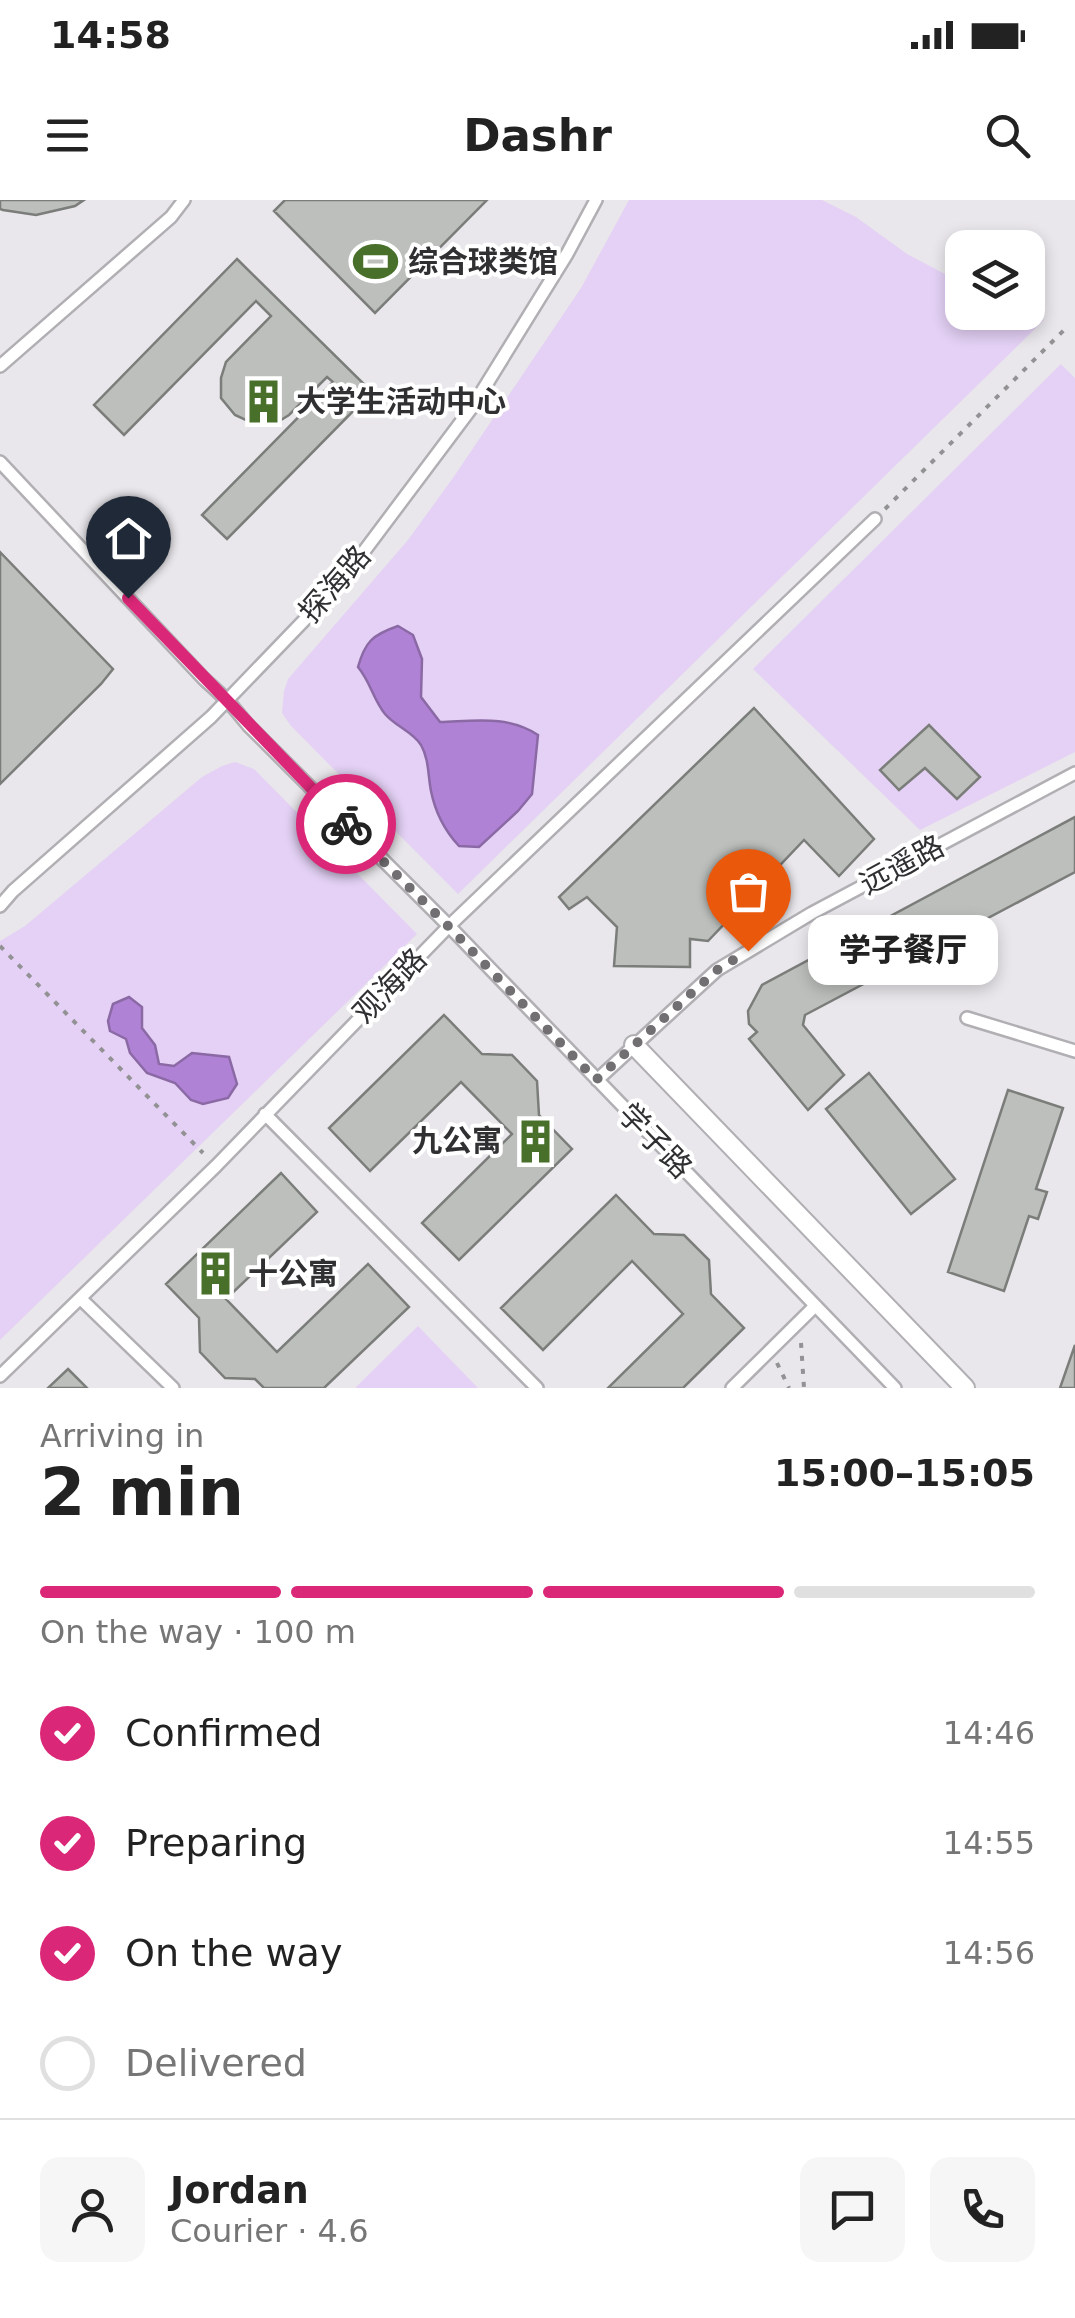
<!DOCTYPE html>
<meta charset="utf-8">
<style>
:root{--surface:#fff;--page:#f6f6f6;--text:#222;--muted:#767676;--line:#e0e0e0;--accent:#db2777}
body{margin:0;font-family:"DejaVu Sans","Noto Sans SC",sans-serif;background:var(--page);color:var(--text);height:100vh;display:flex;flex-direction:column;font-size:38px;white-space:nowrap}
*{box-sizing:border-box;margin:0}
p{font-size:32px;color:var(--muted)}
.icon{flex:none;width:55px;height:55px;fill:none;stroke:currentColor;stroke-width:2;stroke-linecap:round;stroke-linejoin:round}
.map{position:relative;height:1188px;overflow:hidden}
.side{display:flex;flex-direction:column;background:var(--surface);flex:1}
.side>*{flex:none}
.buttons{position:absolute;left:945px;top:30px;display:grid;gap:20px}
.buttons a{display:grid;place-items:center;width:100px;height:100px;border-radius:20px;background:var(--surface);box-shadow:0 5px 15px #0003;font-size:50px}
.pin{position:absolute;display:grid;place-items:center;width:85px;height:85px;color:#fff;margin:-102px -42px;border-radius:50% 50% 50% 0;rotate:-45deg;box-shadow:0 0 10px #0007}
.pin .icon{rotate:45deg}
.courier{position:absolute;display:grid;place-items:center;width:100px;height:100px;margin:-50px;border:8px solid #db2777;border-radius:50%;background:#fff;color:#222;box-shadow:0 2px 12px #0007}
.bubble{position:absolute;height:70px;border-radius:20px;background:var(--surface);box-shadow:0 5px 15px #0003;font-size:32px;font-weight:800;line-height:70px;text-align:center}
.head em{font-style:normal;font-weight:800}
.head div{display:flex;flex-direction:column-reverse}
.head{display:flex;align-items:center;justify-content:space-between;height:170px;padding:0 40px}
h1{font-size:65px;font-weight:800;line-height:75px}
.bar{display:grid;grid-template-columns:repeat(4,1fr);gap:15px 10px;align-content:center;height:120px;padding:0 40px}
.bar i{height:12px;border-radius:8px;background:var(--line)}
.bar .selected{background:var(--accent)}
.bar p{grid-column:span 4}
.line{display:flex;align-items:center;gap:25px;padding:0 40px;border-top:2px solid var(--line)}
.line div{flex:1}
.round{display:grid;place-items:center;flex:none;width:105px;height:105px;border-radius:20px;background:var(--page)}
ol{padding:0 40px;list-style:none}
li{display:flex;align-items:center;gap:30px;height:110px}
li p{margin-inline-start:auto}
li .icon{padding:10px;border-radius:50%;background:var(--accent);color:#fff;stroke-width:4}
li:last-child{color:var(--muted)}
li i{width:55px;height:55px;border:5px solid var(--line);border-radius:50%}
.status{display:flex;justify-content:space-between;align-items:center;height:70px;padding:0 50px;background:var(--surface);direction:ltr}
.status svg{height:28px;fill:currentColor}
header{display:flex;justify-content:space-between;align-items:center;height:130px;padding:0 40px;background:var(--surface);font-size:45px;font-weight:800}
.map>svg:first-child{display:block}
.green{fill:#e4d1f5}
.water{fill:#b082d6;stroke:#8a69a4;stroke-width:2.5}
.building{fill:#bcbfbb;stroke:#7b7d7a;stroke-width:2.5}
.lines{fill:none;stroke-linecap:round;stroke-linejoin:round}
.service-casing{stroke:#b1afb3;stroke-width:16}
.pedestrian-casing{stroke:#b1afb3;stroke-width:22}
.path{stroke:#929194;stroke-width:4;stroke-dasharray:5 8;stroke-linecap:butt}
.service{stroke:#fff;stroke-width:11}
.pedestrian{stroke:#fff;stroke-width:18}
.done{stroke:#716f72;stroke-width:10;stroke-dasharray:0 18}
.route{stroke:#db2777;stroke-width:12}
.labels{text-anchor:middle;stroke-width:8;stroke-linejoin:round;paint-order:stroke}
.poi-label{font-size:30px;font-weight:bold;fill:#302f31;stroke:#fff;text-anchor:start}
.street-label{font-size:30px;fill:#302f31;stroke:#fff}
</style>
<div class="status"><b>14:58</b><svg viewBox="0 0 49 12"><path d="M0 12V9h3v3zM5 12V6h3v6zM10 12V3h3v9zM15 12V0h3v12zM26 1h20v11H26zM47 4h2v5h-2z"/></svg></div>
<header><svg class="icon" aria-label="menu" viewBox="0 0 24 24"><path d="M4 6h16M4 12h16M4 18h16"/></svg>Dashr<svg class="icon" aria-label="search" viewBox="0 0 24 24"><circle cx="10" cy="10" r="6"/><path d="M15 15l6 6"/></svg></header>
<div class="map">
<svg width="1075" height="1188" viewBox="0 0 1075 1188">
<rect width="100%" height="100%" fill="#e9e7eb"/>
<path class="green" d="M 629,0 L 822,0 L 856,17 L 907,54 L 962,83 L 962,112 L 1027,113 L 1044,120 L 458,694 L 291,526 L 282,513 L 284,491 L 288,479 L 408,340 L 455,275 L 581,88 Z
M 1061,164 L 1075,178 L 1075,552 L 920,630 L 753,469 Z
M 235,562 L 254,569 L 417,734 L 0,1140 L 0,741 L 25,726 L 202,577 L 222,566 Z
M 418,1126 L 478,1188 L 355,1188 Z"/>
<path class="water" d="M 398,426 L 413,435 L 422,459 L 421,497 L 440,522 C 475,521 507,515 538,535 L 532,594 L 518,611 L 479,647 L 459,646 C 445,631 435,611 431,591 C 428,576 429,559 421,545 C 413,532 395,526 385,514 C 373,499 371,483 358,467 C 365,442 372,435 398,426 Z
M 129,797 L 142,807 L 142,828 L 155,845 L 159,864 L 174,866 L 192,853 L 229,857 L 237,884 L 228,898 L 203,904 L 191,900 L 175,883 L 147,873 L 130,853 L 126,839 L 110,831 L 108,821 L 113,804 Z"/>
<path class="building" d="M 0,0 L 84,0 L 75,6 L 36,15 L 3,10 L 0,9 Z
M 285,0 L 487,0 L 375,113 L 274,11 Z
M 237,59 L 372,192 L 227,339 L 202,315 L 333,182 L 327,177 L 289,215 L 276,223 L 257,225 L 235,215 L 221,198 L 221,178 L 226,162 L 271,116 L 256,101 L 124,235 L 94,205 Z
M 0,352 L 113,469 L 101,484 L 0,584 Z
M 754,508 L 874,639 L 839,676 L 804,640 L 708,741 L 690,739 L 690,767 L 614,766 L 617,727 L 587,697 L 569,709 L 559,697 Z
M 929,525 L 980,577 L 957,599 L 925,568 L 899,590 L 880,570 Z
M 1075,617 L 1075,672 L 805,815 L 803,825 L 844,875 L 808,910 L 749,839 L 757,832 L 749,824 L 748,811 L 762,785 Z
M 444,815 L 482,854 L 512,855 L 537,881 L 539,915 L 572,949 L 459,1060 L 422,1023 L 512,934 L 461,882 L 370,971 L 329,928 Z
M 869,873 L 955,979 L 911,1014 L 826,909 Z
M 1008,890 L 1063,908 L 1036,989 L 1047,992 L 1038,1019 L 1029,1016 L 1004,1091 L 948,1072 Z
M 281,973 L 317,1012 L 226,1099 L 277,1152 L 368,1064 L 409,1107 L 324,1188 L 264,1188 L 255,1179 L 225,1178 L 200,1152 L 199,1118 L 166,1084 Z
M 616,995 L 654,1034 L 684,1035 L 709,1060 L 711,1094 L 744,1128 L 683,1188 L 608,1188 L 683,1114 L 632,1061 L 543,1150 L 501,1108 Z
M 1075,1145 L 1075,1188 L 1060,1188 Z
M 68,1169 L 87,1188 L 48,1188 Z"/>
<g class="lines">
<defs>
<path id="service" d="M 0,166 L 171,17 L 184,0
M 0,262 L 204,479 L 228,501 L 248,525 L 449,726 L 895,1188
M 0,706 L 13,691 L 211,517 L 341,382 L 473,206 L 567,54 L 596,0
M 967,818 L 1075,851
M 597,880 L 717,770 L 812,713 L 1075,573
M 265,914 L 537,1188
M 81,1099 L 173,1188
M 0,1176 L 216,966 L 449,726 L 875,319
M 732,1188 L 815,1106"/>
<path id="pedestrian" d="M 634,845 L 965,1188"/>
</defs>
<use href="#service" class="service-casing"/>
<use href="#pedestrian" class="pedestrian-casing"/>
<path class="path" d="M 885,309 L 1065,129
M 0,746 L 203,953
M 801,1143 L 804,1188
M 777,1163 L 789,1188"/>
<use href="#service" class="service"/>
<use href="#pedestrian" class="pedestrian"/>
</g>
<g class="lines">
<path class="done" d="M 346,624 L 448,726 L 596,880 L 717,770 L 748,751"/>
<path class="route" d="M 128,398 L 346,624"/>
</g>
<defs>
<symbol id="stadium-bare" viewBox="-9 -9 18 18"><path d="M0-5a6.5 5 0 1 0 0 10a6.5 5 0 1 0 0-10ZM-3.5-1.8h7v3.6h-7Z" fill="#48702b" stroke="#fff" stroke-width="2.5" paint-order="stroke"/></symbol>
<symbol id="building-bare" viewBox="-9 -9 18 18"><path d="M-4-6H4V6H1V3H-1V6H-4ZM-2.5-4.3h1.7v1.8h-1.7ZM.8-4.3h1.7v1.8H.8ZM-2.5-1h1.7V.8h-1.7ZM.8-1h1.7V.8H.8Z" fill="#48702b" stroke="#fff" stroke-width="2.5" paint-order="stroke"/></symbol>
</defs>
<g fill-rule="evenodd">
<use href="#stadium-bare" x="344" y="30" width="63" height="63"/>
<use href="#building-bare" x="232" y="170" width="63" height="63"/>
<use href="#building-bare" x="504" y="910" width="63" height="63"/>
<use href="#building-bare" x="184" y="1042" width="63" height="63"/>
</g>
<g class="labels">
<g class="poi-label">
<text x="408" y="72">综合球类馆</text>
<text x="296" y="212">大学生活动中心</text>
<text x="502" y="951" text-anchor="end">九公寓</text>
<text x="248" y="1084">十公寓</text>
</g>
<g class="street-label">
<text transform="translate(335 384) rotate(-49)" y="10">探海路</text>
<text transform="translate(902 665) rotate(-28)" y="10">远遥路</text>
<text transform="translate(390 786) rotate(-46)" y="10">观海路</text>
<text transform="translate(655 941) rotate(46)" y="10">学子路</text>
</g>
</g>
</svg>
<div class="buttons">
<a><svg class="icon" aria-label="layers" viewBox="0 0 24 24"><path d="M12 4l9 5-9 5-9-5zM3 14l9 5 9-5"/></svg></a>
</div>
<div class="pin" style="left:748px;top:751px;background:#ea580c"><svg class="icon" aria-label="bag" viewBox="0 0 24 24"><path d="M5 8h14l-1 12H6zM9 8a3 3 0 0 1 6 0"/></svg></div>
<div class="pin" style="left:128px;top:398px;background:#1f2937"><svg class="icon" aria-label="home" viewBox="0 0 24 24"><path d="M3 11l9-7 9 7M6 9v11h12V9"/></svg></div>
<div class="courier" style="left:346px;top:624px"><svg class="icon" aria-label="bike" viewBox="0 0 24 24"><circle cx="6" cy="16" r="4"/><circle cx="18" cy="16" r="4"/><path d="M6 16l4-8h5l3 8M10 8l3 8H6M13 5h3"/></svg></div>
<div class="bubble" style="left:808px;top:715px;width:190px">学子餐厅</div>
</div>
<section class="side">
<div class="head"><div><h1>2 min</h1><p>Arriving in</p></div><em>15:00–15:05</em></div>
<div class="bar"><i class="selected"></i><i class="selected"></i><i class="selected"></i><i></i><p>On the way · 100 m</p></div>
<ol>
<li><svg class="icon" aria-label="check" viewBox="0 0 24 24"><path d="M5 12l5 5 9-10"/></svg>Confirmed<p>14:46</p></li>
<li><svg class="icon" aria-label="check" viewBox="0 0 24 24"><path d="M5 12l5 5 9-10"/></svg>Preparing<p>14:55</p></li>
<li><svg class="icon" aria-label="check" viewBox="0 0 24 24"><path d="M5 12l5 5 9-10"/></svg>On the way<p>14:56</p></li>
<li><i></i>Delivered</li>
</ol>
<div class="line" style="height:180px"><a class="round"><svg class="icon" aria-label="person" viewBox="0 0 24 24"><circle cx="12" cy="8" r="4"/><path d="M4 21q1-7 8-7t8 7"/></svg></a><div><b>Jordan</b><p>Courier · 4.6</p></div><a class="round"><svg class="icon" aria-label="chat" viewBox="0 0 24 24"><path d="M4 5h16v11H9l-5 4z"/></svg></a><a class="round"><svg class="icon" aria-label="phone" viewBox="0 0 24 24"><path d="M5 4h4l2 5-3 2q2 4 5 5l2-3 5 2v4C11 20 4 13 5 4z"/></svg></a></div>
</section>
